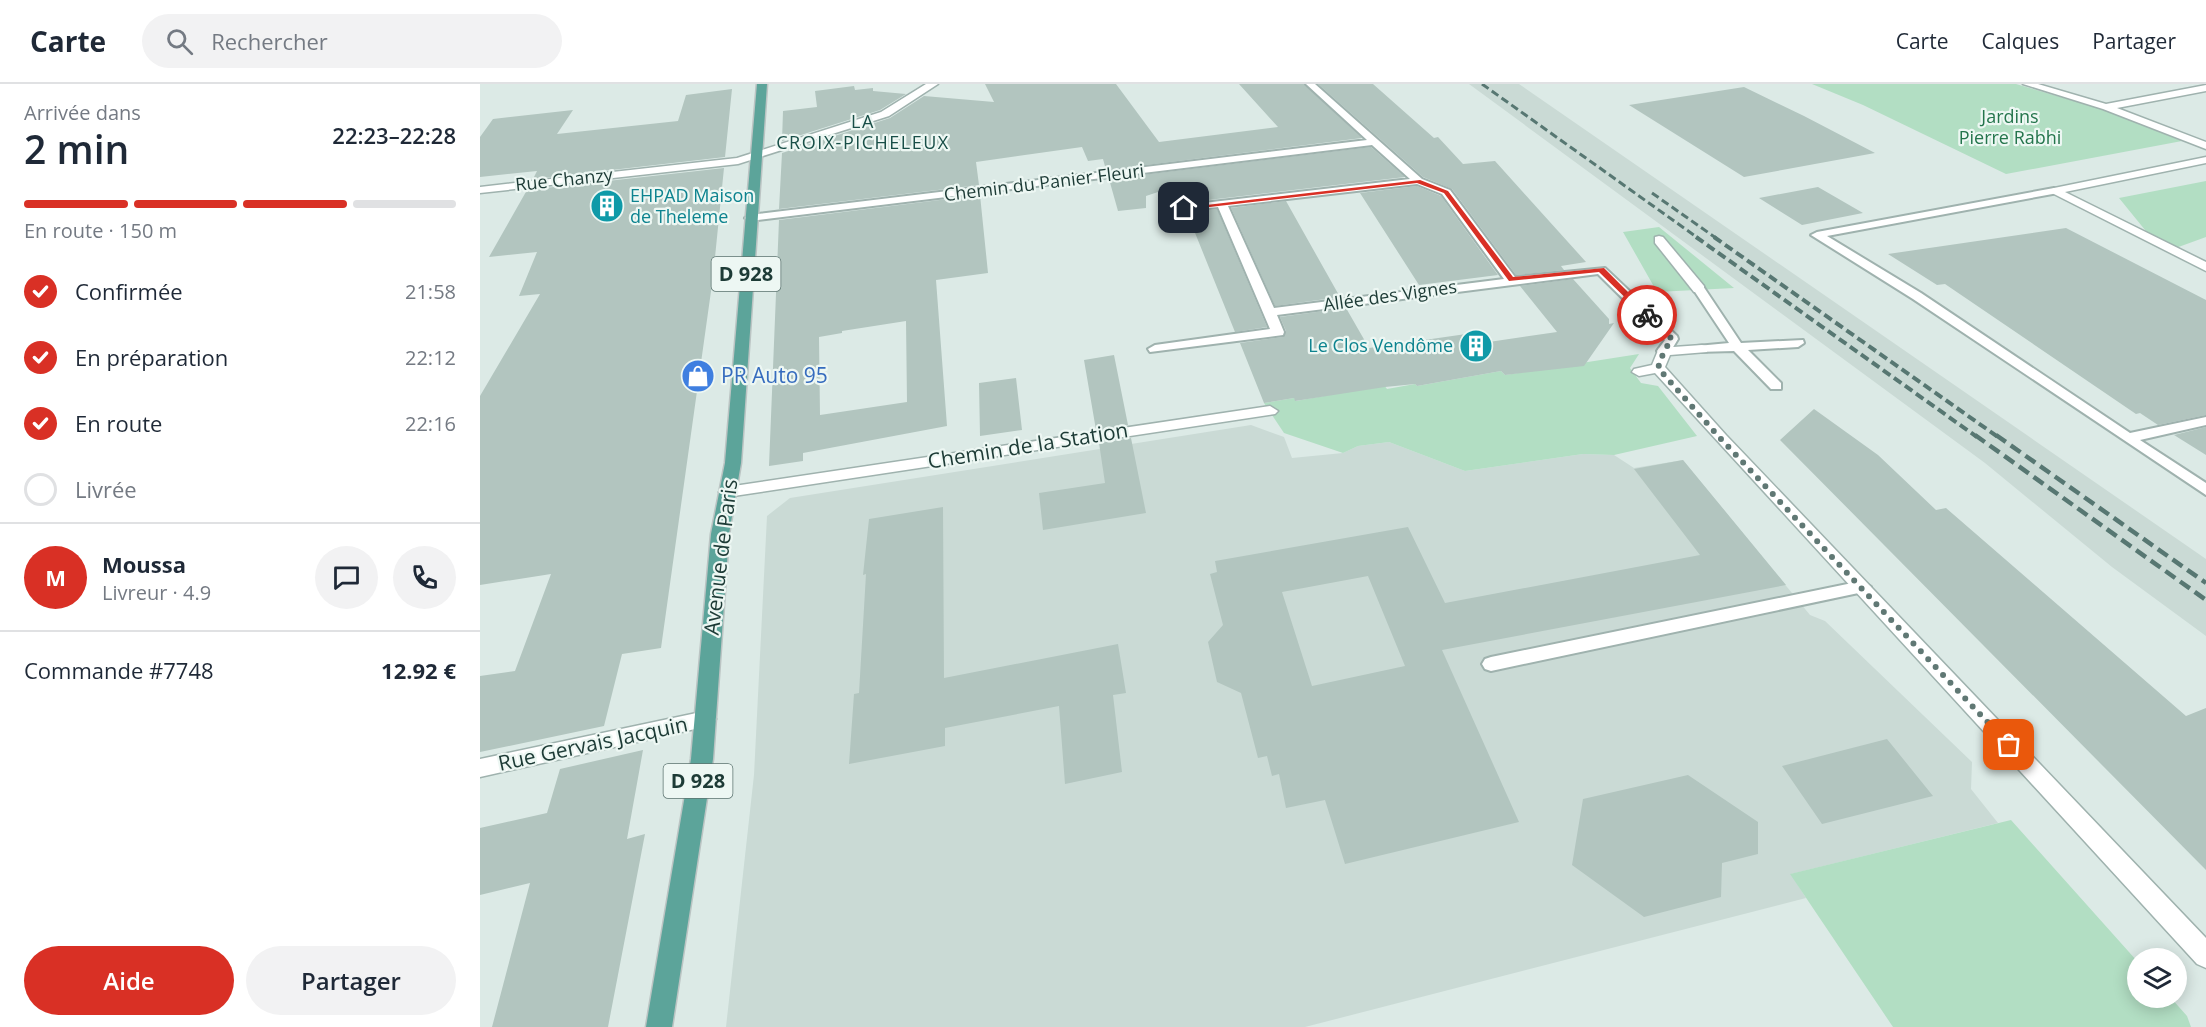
<!DOCTYPE html>
<html lang="fr">
<meta charset="utf-8">
<style>
:root{--surface:#fff;--page:#f2f2f3;--text:#1f2937;--muted:#747a83;--line:#e0e1e3;--accent:#d93025}
body{margin:0;font-family:"Open Sans",sans-serif;background:var(--page);color:var(--text);height:100vh;display:flex;flex-direction:column;font-size:22px;white-space:nowrap}
*{box-sizing:border-box;margin:0}
p{font-size:20px;color:var(--muted)}
.icon{flex:none;width:33px;height:33px;fill:none;stroke:currentColor;stroke-width:2;stroke-linecap:round;stroke-linejoin:round}
.map{position:relative;flex:1;overflow:hidden}
.side{display:flex;flex-direction:column;background:var(--surface);width:480px}
.side>*{flex:none}
.tools{position:absolute;left:1647px;top:864px;display:grid;gap:12px}
.tools a{display:grid;place-items:center;width:60px;height:60px;border-radius:50%;background:var(--surface);box-shadow:0 3px 15px #0003;font-size:30px}
.pin{position:absolute;display:grid;place-items:center;width:51px;height:51px;color:#fff;margin:-26px;border-radius:12px;box-shadow:0 3px 9px #0006}
.courier{position:absolute;display:grid;place-items:center;width:60px;height:60px;margin:-30px;border:4px solid #d93025;border-radius:50%;background:#fff;color:#222;box-shadow:0 2px 8px #0007}
.head em{font-style:normal;font-weight:600}
.head div{display:flex;flex-direction:column-reverse}
.head{display:flex;align-items:center;justify-content:space-between;height:102px;padding:0 24px}
h1{font-size:39px;font-weight:600;line-height:45px}
.bar{display:grid;grid-template-columns:repeat(4,1fr);gap:9px 6px;align-content:center;height:72px;padding:0 24px}
.bar i{height:8px;border-radius:4px;background:var(--line)}
.bar .current{background:var(--accent)}
.bar p{grid-column:span 4}
.line{display:flex;align-items:center;gap:15px;padding:0 24px;border-top:2px solid var(--line)}
.line div{flex:1}
.round{display:grid;place-items:center;flex:none;width:63px;height:63px;border-radius:32px;background:var(--page)}
ol{padding:0 24px;list-style:none}
li{display:flex;align-items:center;gap:18px;height:66px}
li p{margin-inline-start:auto}
li .icon{padding:6px;border-radius:50%;background:var(--accent);color:#fff;stroke-width:4}
li:last-child{color:var(--muted)}
li i{width:33px;height:33px;border:3px solid var(--line);border-radius:50%}
.cta{display:flex;gap:12px;margin-top:auto;padding:12px 24px}
.cta a{flex:1;height:69px;border-radius:36px;background:var(--accent);color:#fff;font-size:24px;font-weight:600;line-height:69px;text-align:center}
.cta a+a{background:var(--page);color:var(--text)}
header{display:flex;align-items:center;gap:36px;box-sizing:border-box;height:84px;padding:0 30px;background:var(--surface);border-bottom:2px solid var(--line)}
header strong{font-size:28px}
nav{display:flex;gap:33px;margin-inline-start:auto;font-size:21px}
.search{width:420px;height:54px;background:var(--page);display:flex;align-items:center;gap:15px;box-sizing:border-box;padding:0 21px;border-radius:33px;color:var(--muted);font-size:22px}
main{display:flex;flex:1;min-height:0}
.map>svg:first-child{display:block}
.built{fill:#cadad5}
.green{fill:#b2dec3}
.building{fill:#b2c5bf;fill-rule:evenodd}
.lines{fill:none;stroke-linecap:round;stroke-linejoin:round}
.service-casing{stroke:#9fb2ae;stroke-width:4}
.pedestrian-casing{stroke:#9fb2ae;stroke-width:3}
.minor-casing{stroke:#9fb2ae;stroke-width:3}
.primary-casing{stroke:#bbc4c3;stroke-width:3}
.service{fill:#fff;fill-rule:evenodd}
.pedestrian{fill:#fff;fill-rule:evenodd}
.minor{fill:#fff;fill-rule:evenodd}
.primary{fill:#5ca49a;fill-rule:evenodd}
.rail-far2{stroke:#577772;stroke-width:3;stroke-dasharray:8 4;stroke-linecap:butt}
.rail-far1{stroke:#577772;stroke-width:4;stroke-dasharray:9 4.5;stroke-linecap:butt}
.rail{stroke:#577772;stroke-width:4.5;stroke-dasharray:12 6;stroke-linecap:butt}
.route{fill:#d93025}
.done{stroke:#607874;stroke-width:6;stroke-dasharray:0 10.8}
.labels{text-anchor:middle;stroke-width:4.5;stroke-linejoin:round;paint-order:stroke}
.far-park-label{font-size:18px;fill:#24754c;stroke:#edf7f3}
.far-neighbourhood-label{font-size:18px;letter-spacing:1.5px;fill:#184e47;stroke:#edf7f3}
.far-street-label{font-size:18px;fill:#1d3b36;stroke:#edf7f3}
.far-culture-label{font-size:18px;fill:#0d838f;stroke:#edf7f3;text-anchor:start}
.shield{fill:#edf7f3;stroke:#5b736f;stroke-width:1.5}
.shield-label{font-size:20px;font-weight:bold;fill:#1d3b36}
.shop-label{font-size:21px;fill:#366cbe;stroke:#edf7f3;text-anchor:start}
.street-label{font-size:21px;fill:#1d3b36;stroke:#edf7f3}
</style>
<header>
<strong>Carte</strong>
<div class="search"><svg class="icon" aria-label="search" viewBox="0 0 24 24"><circle cx="10" cy="10" r="6"/><path d="M15 15l6 6"/></svg>Rechercher</div>
<nav><a>Carte</a><a>Calques</a><a>Partager</a></nav>
</header>
<main>
<section class="side">
<div class="head"><div><h1>2 min</h1><p>Arrivée dans</p></div><em>22:23–22:28</em></div>
<div class="bar"><i class="current"></i><i class="current"></i><i class="current"></i><i></i><p>En route · 150 m</p></div>
<ol>
<li><svg class="icon" aria-label="check" viewBox="0 0 24 24"><path d="M5 12l5 5 9-10"/></svg>Confirmée<p>21:58</p></li>
<li><svg class="icon" aria-label="check" viewBox="0 0 24 24"><path d="M5 12l5 5 9-10"/></svg>En préparation<p>22:12</p></li>
<li><svg class="icon" aria-label="check" viewBox="0 0 24 24"><path d="M5 12l5 5 9-10"/></svg>En route<p>22:16</p></li>
<li><i></i>Livrée</li>
</ol>
<div class="line" style="height:108px"><b class="round" style="background:var(--accent);color:#fff">M</b><div><b>Moussa</b><p>Livreur · 4.9</p></div><a class="round"><svg class="icon" aria-label="chat" viewBox="0 0 24 24"><path d="M4 5h16v11H9l-5 4z"/></svg></a><a class="round"><svg class="icon" aria-label="phone" viewBox="0 0 24 24"><path d="M5 4h4l2 5-3 2q2 4 5 5l2-3 5 2v4C11 20 4 13 5 4z"/></svg></a></div>
<div class="line" style="height:78px"><div>Commande #7748</div><b>12.92 €</b></div>
<div class="cta"><a>Aide</a><a>Partager</a></div>
</section>
<div class="map">
<svg width="1726" height="943" viewBox="0 0 1726 943">
<rect width="100%" height="100%" fill="#dceae6"/>
<path class="built" d="M 989,0 L 1039,0 L 1726,475 L 1726,552 L 1632,483 L 1505,379 Z
M 771,341 L 804,353 L 812,374 L 863,369 L 878,362 L 909,358 L 985,387 L 1103,370 L 1134,371 L 1154,384 L 1203,376 L 1330,531 L 1345,537 L 1492,678 L 1491,705 L 1518,739 L 1311,790 L 1326,814 L 825,943 L 246,943 L 274,691 L 287,432 L 310,414 Z"/>
<path class="green" d="M 1332,0 L 1536,0 L 1621,25 L 1702,57 L 1526,90 L 1383,21 Z
M 1726,97 L 1726,153 L 1693,165 L 1674,157 L 1639,114 Z
M 1179,143 L 1254,204 L 1177,208 L 1143,148 Z
M 1159,270 L 1150,284 L 1161,299 L 1178,302 L 1217,352 L 1134,371 L 1103,370 L 985,387 L 909,358 L 878,362 L 863,369 L 804,349 L 784,319 L 814,314 L 816,317 L 904,301 L 907,305 L 935,300 L 937,302 L 1021,287 L 1025,291 Z
M 1531,736 L 1657,877 L 1658,914 L 1691,914 L 1707,932 L 1711,943 L 1413,943 L 1310,790 Z"/>
<path class="building" d="M 505,0 L 636,0 L 679,58 L 798,43 L 759,0 L 824,0 L 882,54 L 626,86 L 623,75 L 608,77 L 602,63 L 496,78 L 499,101 L 299,125 L 302,69 L 410,34 L 444,12 L 514,18 Z
M 838,0 L 893,0 L 954,54 L 958,53 L 983,80 L 1015,77 L 1106,178 L 1081,182 L 1084,186 L 1036,191 L 972,105 L 943,93 Z
M 374,2 L 375,6 L 393,4 L 393,7 L 426,10 L 400,26 L 302,57 L 303,27 L 337,23 L 335,7 Z
M 1264,3 L 1324,32 L 1395,69 L 1264,93 L 1149,21 Z
M 252,5 L 245,73 L 53,95 L 57,87 L 0,93 L 0,53 L 13,35 L 93,26 L 77,50 L 198,37 L 206,11 Z
M 891,63 L 925,93 L 703,119 L 696,102 L 666,112 L 666,124 L 638,127 L 629,95 Z
M 244,84 L 233,193 L 181,564 L 142,570 L 124,642 L 0,668 L 0,592 L 35,587 L 71,490 L 0,501 L 0,312 L 60,210 L 39,212 L 57,168 L 9,173 L 47,106 Z
M 937,102 L 961,112 L 1018,191 L 939,201 L 880,109 Z
M 1338,103 L 1383,129 L 1322,141 L 1279,114 Z
M 500,111 L 508,189 L 456,196 L 467,342 L 323,369 L 323,377 L 289,382 L 299,136 ZM 426,237 L 427,318 L 340,331 L 339,253 L 362,249 L 362,247 Z
M 806,117 L 829,158 L 860,213 L 795,222 L 751,124 Z
M 737,125 L 787,243 L 755,248 L 707,129 Z
M 1586,144 L 1726,216 L 1726,331 L 1678,341 L 1660,329 L 1656,330 L 1465,200 L 1457,201 L 1408,170 Z
M 1093,195 L 1129,235 L 1129,240 L 1134,239 L 1104,282 L 1025,291 L 1021,287 L 937,302 L 935,300 L 905,303 L 815,317 L 814,314 L 784,319 L 760,259 L 803,253 L 806,247 L 800,233 L 866,224 L 889,264 L 993,249 L 1002,259 L 1077,248 L 1040,202 Z
M 634,271 L 648,341 L 616,346 L 604,276 Z
M 536,294 L 542,346 L 500,352 L 499,299 Z
M 1334,325 L 1398,371 L 1456,426 L 1466,424 L 1706,632 L 1726,624 L 1726,786 L 1300,356 Z
M 1726,343 L 1726,371 L 1694,351 Z
M 651,354 L 666,429 L 563,446 L 559,409 L 625,399 L 619,359 Z
M 1203,376 L 1306,501 L 962,566 L 1039,738 L 865,780 L 845,716 L 806,724 L 799,690 L 792,692 L 787,672 L 778,674 L 761,609 L 737,598 L 728,558 L 743,541 L 730,490 L 737,488 L 735,477 L 928,443 L 965,519 L 1220,471 L 1154,385 ZM 888,492 L 925,582 L 832,602 L 802,508 Z
M 463,423 L 464,594 L 638,560 L 646,609 L 633,611 L 642,688 L 585,700 L 579,622 L 465,644 L 465,662 L 369,680 L 374,610 L 379,609 L 386,490 L 383,491 L 389,435 Z
M 1407,655 L 1453,712 L 1342,740 L 1302,682 Z
M 163,666 L 147,755 L 165,750 L 128,943 L 12,943 L 50,799 L 0,811 L 0,744 L 67,729 L 80,685 Z
M 1208,691 L 1278,738 L 1278,770 L 1242,779 L 1241,813 L 1164,833 L 1092,781 L 1103,715 Z"/>
<g class="lines">
<defs>
<path id="service" d="M 826,0 L 835,0 L 942,95 L 970,106 L 1035,193 L 1125,184 L 1197,252 L 1198,255 L 1189,270 L 1179,270 L 1177,267 L 1185,256 L 1118,190 L 797,231 L 804,248 L 803,251 L 670,268 L 668,265 L 675,261 L 790,245 L 738,123 L 685,129 L 680,126 L 681,124 L 930,95 L 892,61 L 270,137 L 265,134 L 270,131 L 887,56 ZM 937,100 L 962,110 L 1024,195 L 794,224 L 748,122 Z
M 1574,104 L 1579,107 L 1578,109 L 1347,152 L 1441,209 L 1650,349 L 1726,333 L 1726,341 L 1660,356 L 1726,399 L 1726,411 L 1433,215 L 1331,151 L 1337,148 Z
M 1219,201 L 1223,202 L 1261,259 L 1323,256 L 1324,259 L 1318,263 L 1268,266 L 1301,299 L 1301,305 L 1291,305 L 1254,267 L 1217,268 L 1217,262 L 1249,259 L 1213,205 Z
M 1382,497 L 1391,503 L 1388,507 L 1011,587 L 1005,585 L 1002,580 L 1005,575 L 1011,573 Z"/>
<path id="pedestrian" d="M 1179,152 L 1183,153 L 1224,202 L 1224,208 L 1214,208 L 1175,159 L 1175,153 Z"/>
<path id="minor" d="M 446,0 L 458,0 L 409,32 L 258,80 L 0,109 L 0,103 L 257,74 L 401,28 Z
M 1543,0 L 1558,0 L 1626,20 L 1726,1 L 1726,7 L 1637,24 L 1726,58 L 1726,65 L 1623,25 Z
M 1726,73 L 1726,79 L 1585,108 L 1726,178 L 1726,187 L 1568,107 L 1574,104 Z
M 1222,261 L 1227,262 L 1227,268 L 1190,271 L 1185,283 L 1246,351 L 1726,854 L 1726,884 L 1717,880 L 1175,289 L 1159,292 L 1152,288 L 1154,285 L 1172,281 L 1179,264 Z
M 790,322 L 798,327 L 795,330 L 247,413 L 239,408 L 247,403 Z
M 226,627 L 233,629 L 236,635 L 233,641 L 0,693 L 0,675 Z"/>
<path id="primary" d="M 277,0 L 287,0 L 261,379 L 249,450 L 233,675 L 192,943 L 166,943 L 211,675 L 231,450 L 245,379 Z"/>
</defs>
<use href="#service" class="service-casing"/>
<use href="#pedestrian" class="pedestrian-casing"/>
<use href="#minor" class="minor-casing"/>
<use href="#primary" class="primary-casing"/>
<use href="#service" class="service"/>
<use href="#pedestrian" class="pedestrian"/>
<use href="#minor" class="minor"/>
<use href="#primary" class="primary"/>
<path class="rail-far2" d="M 1002,0 L 1218,154
M 1172,109 L 1236,154"/>
<path class="rail-far1" d="M 1216,153 L 1497,353
M 1234,153 L 1518,353"/>
<path class="rail" d="M 1495,351 L 1726,516
M 1516,351 L 1726,499"/>
</g>
<path class="route" d="M 940,96 L 968,107 L 1033,193 L 1124,184 L 1171,231 L 1165,233 L 1119,188 L 1029,197 L 964,109 L 937,99 L 704,126 L 701,124 Z"/>
<g class="lines">
<path class="done" d="M 1167,231 L 1192,255 L 1184,267 L 1178,284 L 1240,354 L 1529,661"/>
</g>
<defs>
<symbol id="building-disc" viewBox="-11 -11 22 22"><circle r="9.5" fill="#0f9aa8" stroke="#edf7f3"/><path d="M-4-6H4V6H1V3H-1V6H-4ZM-2.5-4.3h1.7v1.8h-1.7ZM.8-4.3h1.7v1.8H.8ZM-2.5-1h1.7V.8h-1.7ZM.8-1h1.7V.8H.8Z" fill="#fff"/></symbol>
<symbol id="shop-disc" viewBox="-11 -11 22 22"><circle r="9.5" fill="#3f7fe0" stroke="#edf7f3"/><path d="M-5-2.5h2.3a2.7 3.5 0 0 1 5.4 0H5L5.5 6h-11ZM-1.5-2.5h3a1.5 2.3 0 0 0-3 0Z" fill="#fff"/></symbol>
</defs>
<g fill-rule="evenodd">
<use href="#building-disc" x="108" y="103" width="38" height="38"/>
<use href="#building-disc" x="977" y="243" width="38" height="38"/>
<use href="#shop-disc" x="199" y="273" width="38" height="38"/>
</g>
<g class="labels">
<g class="far-park-label">
<text x="1530" y="39">Jardins<tspan x="1530" dy="21">Pierre Rabhi</tspan></text>
</g>
<g class="far-neighbourhood-label">
<text x="383" y="44">LA<tspan x="383" dy="21">CROIX-PICHELEUX</tspan></text>
</g>
<g class="far-street-label">
<text transform="translate(84 96) rotate(-6)" y="6">Rue Chanzy</text>
<text transform="translate(564 99) rotate(-7)" y="6">Chemin du Panier Fleuri</text>
<text transform="translate(910 212) rotate(-8)" y="6">Allée des Vignes</text>
</g>
<g class="far-culture-label">
<text x="150" y="118">EHPAD Maison<tspan x="150" dy="21">de Theleme</tspan></text>
<text x="973" y="268" text-anchor="end">Le Clos Vendôme</text>
</g>
<g class="shield">
<rect x="231.5" y="173" width="69" height="34" rx="4.5"/>
<rect x="183.5" y="680" width="69" height="34" rx="4.5"/>
</g>
<g class="shield-label">
<text x="266" y="197">D 928</text>
<text x="218" y="704">D 928</text>
</g>
<g class="shop-label">
<text x="241" y="299">PR Auto 95</text>
</g>
<g class="street-label">
<text transform="translate(548 362) rotate(-9)" y="7">Chemin de la Station</text>
<text transform="translate(241 473) rotate(-83)" y="7">Avenue de Paris</text>
<text transform="translate(113 660) rotate(-12)" y="7">Rue Gervais Jacquin</text>
</g>
</g>
</svg>
<div class="tools">
<a><svg class="icon" aria-label="layers" viewBox="0 0 24 24"><path d="M12 4l9 5-9 5-9-5zM3 14l9 5 9-5"/></svg></a>
</div>
<div class="pin" style="left:1529px;top:661px;background:#ea580c"><svg class="icon" aria-label="bag" viewBox="0 0 24 24"><path d="M5 8h14l-1 12H6zM9 8a3 3 0 0 1 6 0"/></svg></div>
<div class="pin" style="left:704px;top:124px;background:#1f2937"><svg class="icon" aria-label="home" viewBox="0 0 24 24"><path d="M3 11l9-7 9 7M6 9v11h12V9"/></svg></div>
<div class="courier" style="left:1167px;top:231px"><svg class="icon" aria-label="bike" viewBox="0 0 24 24"><circle cx="6" cy="16" r="4"/><circle cx="18" cy="16" r="4"/><path d="M6 16l4-8h5l3 8M10 8l3 8H6M13 5h3"/></svg></div>
</div>
</main>
